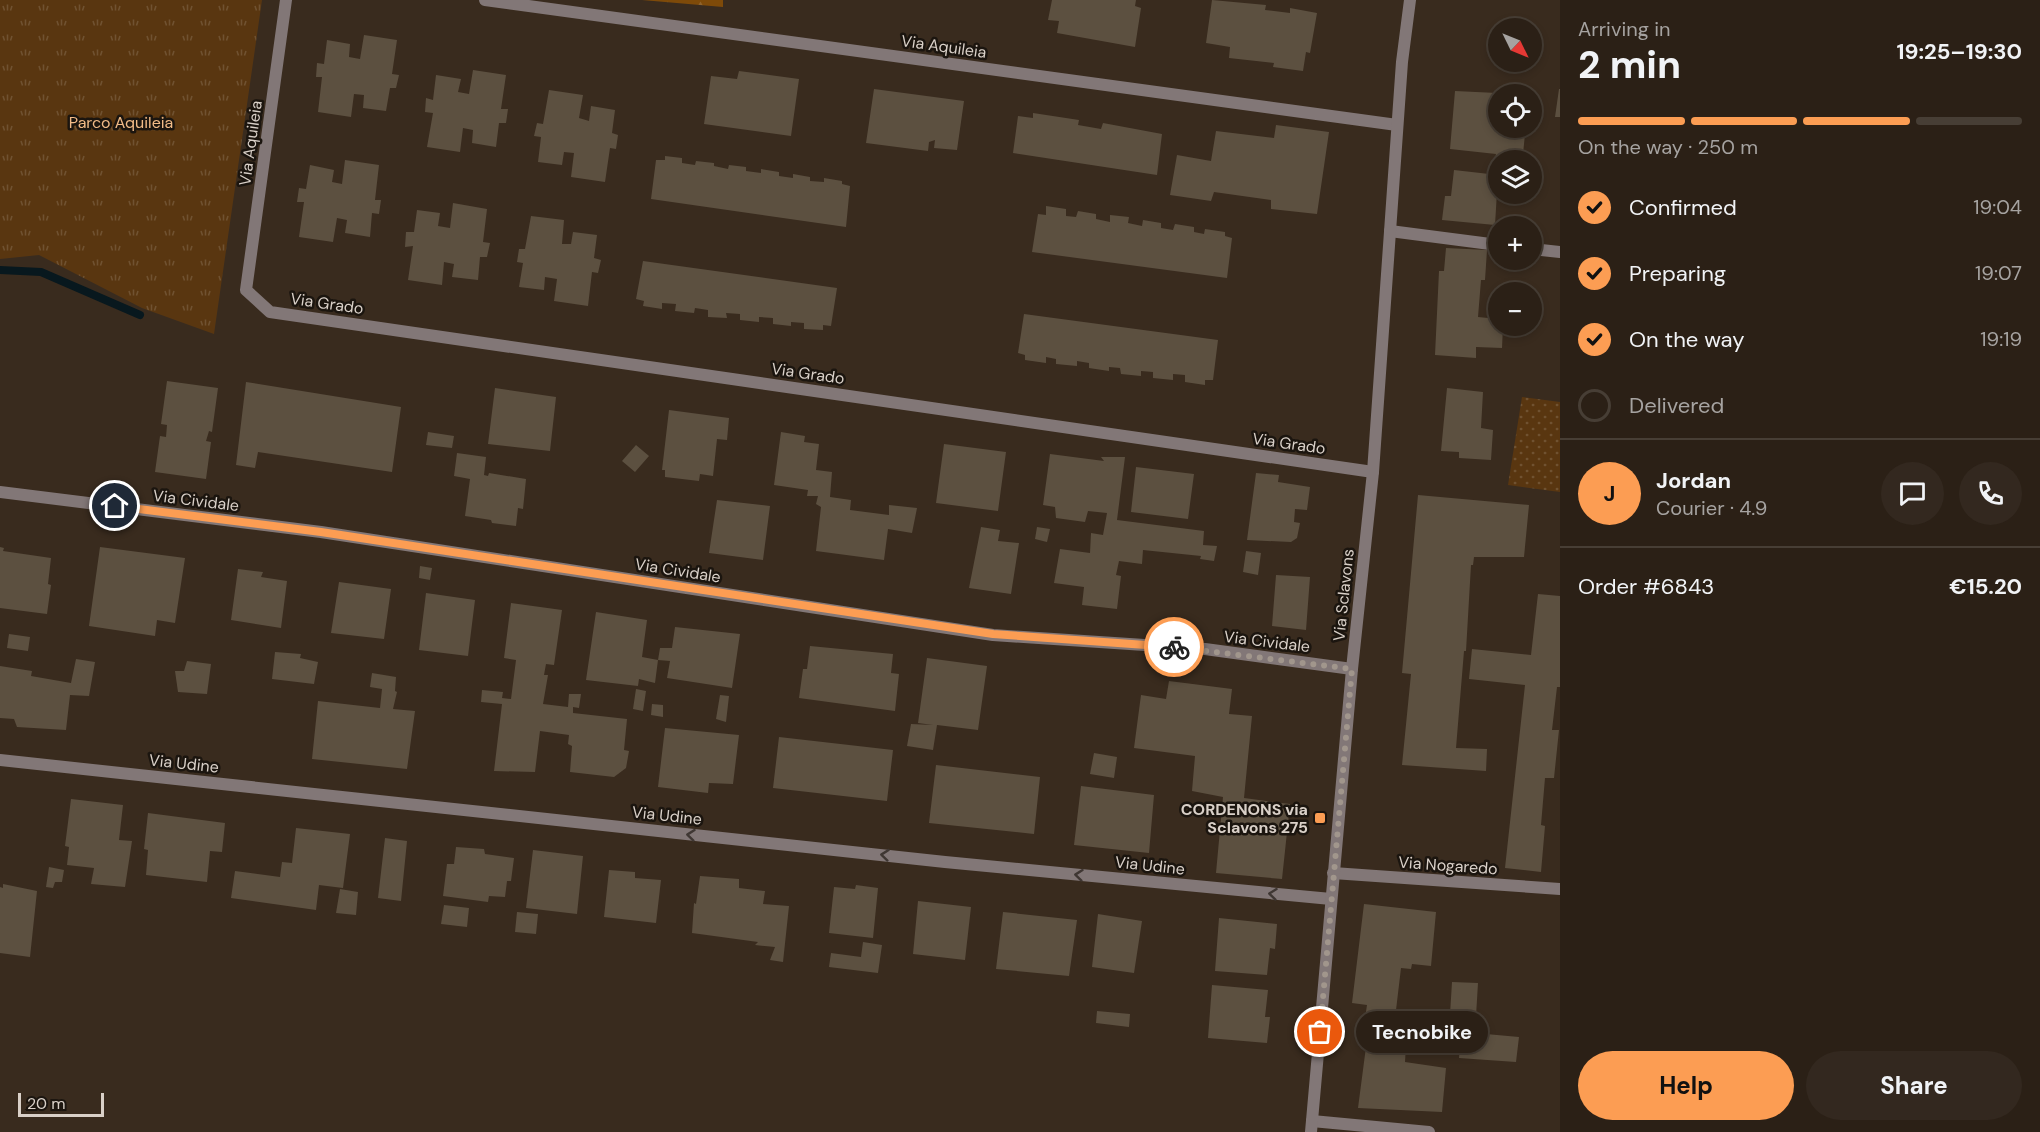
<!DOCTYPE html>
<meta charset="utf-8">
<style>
:root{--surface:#2b2016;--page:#33281f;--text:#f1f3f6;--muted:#a6a3a1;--line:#473e35;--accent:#fc9d53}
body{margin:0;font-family:"DM Sans",sans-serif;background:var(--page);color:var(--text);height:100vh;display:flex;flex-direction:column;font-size:22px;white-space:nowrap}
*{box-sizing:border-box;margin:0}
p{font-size:20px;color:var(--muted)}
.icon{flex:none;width:33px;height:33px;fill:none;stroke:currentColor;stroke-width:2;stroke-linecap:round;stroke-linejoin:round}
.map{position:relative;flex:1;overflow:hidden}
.details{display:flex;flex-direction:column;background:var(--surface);width:480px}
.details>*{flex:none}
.needle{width:39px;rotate:133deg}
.buttons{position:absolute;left:1488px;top:18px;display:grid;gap:12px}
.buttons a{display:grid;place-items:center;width:54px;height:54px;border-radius:50%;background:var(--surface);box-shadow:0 3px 9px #0003,0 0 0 2px var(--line);font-size:30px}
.scale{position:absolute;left:18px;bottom:15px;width:86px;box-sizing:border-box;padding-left:6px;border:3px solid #d9d0c8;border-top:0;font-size:16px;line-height:21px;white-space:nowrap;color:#d9d0c8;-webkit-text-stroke:4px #1b150f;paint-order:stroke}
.pin{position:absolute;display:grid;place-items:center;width:51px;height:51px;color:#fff;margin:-26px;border:3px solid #fff;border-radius:50%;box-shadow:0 2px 6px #0007}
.courier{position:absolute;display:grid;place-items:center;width:60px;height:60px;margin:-30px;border:4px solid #fc9d53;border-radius:50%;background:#fff;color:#222;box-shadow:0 2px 8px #0007}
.bubble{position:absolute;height:42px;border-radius:21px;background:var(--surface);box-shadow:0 3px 9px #0003,0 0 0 2px var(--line);font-size:20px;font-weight:700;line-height:42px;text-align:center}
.overview em{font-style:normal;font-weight:700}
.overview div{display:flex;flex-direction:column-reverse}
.overview{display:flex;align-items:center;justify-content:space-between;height:102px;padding:0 18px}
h1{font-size:39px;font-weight:700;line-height:45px}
.bar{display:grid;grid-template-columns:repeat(4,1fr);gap:9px 6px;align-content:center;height:72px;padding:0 18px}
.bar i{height:8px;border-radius:4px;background:var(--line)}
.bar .active{background:var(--accent)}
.bar p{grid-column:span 4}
.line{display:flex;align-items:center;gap:15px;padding:0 18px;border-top:2px solid var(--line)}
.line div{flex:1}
.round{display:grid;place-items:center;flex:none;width:63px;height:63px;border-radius:32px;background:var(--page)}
ol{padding:0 18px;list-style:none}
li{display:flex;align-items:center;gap:18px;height:66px}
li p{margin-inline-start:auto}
li .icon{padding:6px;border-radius:50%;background:var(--accent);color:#111;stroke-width:4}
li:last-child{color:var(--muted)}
li i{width:33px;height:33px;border:3px solid var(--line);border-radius:50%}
.action{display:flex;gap:12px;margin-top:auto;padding:12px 18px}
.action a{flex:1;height:69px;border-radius:36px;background:var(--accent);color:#111;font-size:24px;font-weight:700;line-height:69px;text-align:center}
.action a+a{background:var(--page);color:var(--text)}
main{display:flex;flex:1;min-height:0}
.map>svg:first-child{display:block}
.grass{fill:url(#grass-dots)}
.forest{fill:url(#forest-firs)}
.park{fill:url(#park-tufts)}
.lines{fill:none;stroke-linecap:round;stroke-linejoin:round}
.stream{stroke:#08181e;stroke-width:8}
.building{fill:#5c5040}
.minor{stroke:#827777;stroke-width:12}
.tertiary{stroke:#827777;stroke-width:12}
.oneway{stroke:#3f3733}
.done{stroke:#a1968c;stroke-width:6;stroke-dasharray:0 10.8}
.route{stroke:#fc9d53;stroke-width:8}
.poi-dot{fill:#fc9d53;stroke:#1b150f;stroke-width:2}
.labels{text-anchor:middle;stroke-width:5;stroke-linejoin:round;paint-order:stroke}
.street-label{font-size:16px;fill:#d9d0c8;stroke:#1b150f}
.park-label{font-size:16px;fill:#f2bb87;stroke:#1b150f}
.poi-label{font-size:16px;font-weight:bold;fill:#d9d0c8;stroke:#1b150f;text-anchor:end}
</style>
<main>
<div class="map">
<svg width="1560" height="1132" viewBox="0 0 1560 1132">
<defs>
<pattern id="grass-dots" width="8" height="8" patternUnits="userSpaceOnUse" patternTransform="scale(1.5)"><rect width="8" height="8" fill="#593610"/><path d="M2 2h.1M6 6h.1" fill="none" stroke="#705231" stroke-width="1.8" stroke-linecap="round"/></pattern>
<pattern id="forest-firs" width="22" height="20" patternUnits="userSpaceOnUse" patternTransform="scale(1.5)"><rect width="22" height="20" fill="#7e4a09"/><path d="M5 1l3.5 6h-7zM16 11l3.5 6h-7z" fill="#90632b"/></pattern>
<pattern id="park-tufts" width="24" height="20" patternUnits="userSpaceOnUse" patternTransform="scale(1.5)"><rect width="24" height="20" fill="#593610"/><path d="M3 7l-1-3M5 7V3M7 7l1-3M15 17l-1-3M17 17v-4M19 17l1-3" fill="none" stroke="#705231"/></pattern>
</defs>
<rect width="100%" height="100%" fill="#392b1e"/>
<path class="grass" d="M 1522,397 L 1560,402 L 1560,492 L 1508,485 Z"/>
<path class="forest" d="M 642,0 L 723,0 L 723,7 Z"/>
<path class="park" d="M 0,0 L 262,0 L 214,334 L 142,308 L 39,255 L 0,259 Z"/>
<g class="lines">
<path class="stream" d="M 0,270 L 41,272 L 140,315"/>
</g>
<path class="building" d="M 1052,0 L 1136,0 L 1135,6 L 1141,8 L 1135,47 L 1057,33 L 1059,21 L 1048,20 Z
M 1212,0 L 1266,5 L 1265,10 L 1290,13 L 1290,8 L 1317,13 L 1310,53 L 1306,52 L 1303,71 L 1273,67 L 1274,63 L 1229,58 L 1230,47 L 1206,43 Z
M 364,35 L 397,40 L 392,74 L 399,75 L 396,88 L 390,88 L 386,111 L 363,108 L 364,95 L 354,94 L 351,117 L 318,112 L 322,77 L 316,77 L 317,63 L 324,64 L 327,40 L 350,44 L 349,57 L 360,59 Z
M 473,70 L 506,75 L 501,109 L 508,109 L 506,123 L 499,123 L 496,147 L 472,143 L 473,130 L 463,128 L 460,152 L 427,147 L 433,113 L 425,112 L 426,98 L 433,100 L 436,75 L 461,79 L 458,92 L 469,94 Z
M 739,71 L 799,79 L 791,136 L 704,124 L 711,76 L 737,79 Z
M 874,89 L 964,101 L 957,150 L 934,148 L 935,140 L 929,142 L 928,151 L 866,143 Z
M 1559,89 L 1560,89 L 1560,117 L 1555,117 Z
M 549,90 L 583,95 L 579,118 L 589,121 L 591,106 L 615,110 L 612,133 L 618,135 L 616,149 L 610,148 L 605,182 L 571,177 L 574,153 L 564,152 L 562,165 L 538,162 L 541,137 L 534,136 L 537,123 L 543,124 Z
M 1455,91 L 1497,93 L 1495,107 L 1498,107 L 1498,128 L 1519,128 L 1518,134 L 1525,134 L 1523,154 L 1518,153 L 1517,160 L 1498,160 L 1498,164 L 1494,163 L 1496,154 L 1450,149 Z
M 1033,113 L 1079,120 L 1078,125 L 1101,129 L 1103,123 L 1162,134 L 1157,175 L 1013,153 L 1018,116 L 1033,118 Z
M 1276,125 L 1329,132 L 1317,214 L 1271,209 L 1271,200 L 1214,192 L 1211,201 L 1170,195 L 1177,155 L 1211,161 L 1216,131 L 1274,138 Z
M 665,156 L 682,158 L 682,163 L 695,165 L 696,161 L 714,163 L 714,166 L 728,169 L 729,165 L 746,167 L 746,171 L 761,173 L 761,169 L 779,172 L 779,176 L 793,178 L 793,174 L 810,177 L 810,181 L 824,182 L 824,178 L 842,181 L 842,184 L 850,186 L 846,227 L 651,199 L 656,160 L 665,160 Z
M 345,160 L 379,165 L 375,200 L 381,200 L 379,214 L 372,213 L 370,237 L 345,233 L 347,220 L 337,218 L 333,242 L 299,237 L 304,202 L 297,202 L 299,188 L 306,189 L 310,165 L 334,170 L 332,182 L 342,184 Z
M 1454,170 L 1498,175 L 1495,225 L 1442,220 L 1445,196 L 1451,196 Z
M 453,203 L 487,209 L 483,242 L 490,243 L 487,257 L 480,257 L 478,280 L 452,277 L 454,264 L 444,262 L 442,285 L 408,280 L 413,246 L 405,247 L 406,232 L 414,232 L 417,210 L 440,213 L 438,226 L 450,228 Z
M 1046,206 L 1066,209 L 1066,216 L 1076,217 L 1078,211 L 1096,214 L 1096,219 L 1110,222 L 1110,215 L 1129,217 L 1128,223 L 1142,226 L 1143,220 L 1161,223 L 1161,228 L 1173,230 L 1175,224 L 1194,227 L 1194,232 L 1204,234 L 1205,229 L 1225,232 L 1225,236 L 1232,238 L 1227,278 L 1032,252 L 1038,214 L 1046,215 Z
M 531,216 L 564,220 L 562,244 L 571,244 L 573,232 L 597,235 L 594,258 L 601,260 L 598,273 L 592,272 L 588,306 L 554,301 L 557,279 L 545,277 L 544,290 L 519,287 L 523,263 L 517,262 L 519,249 L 525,249 Z
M 1446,248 L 1487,250 L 1485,280 L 1481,280 L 1478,317 L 1498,319 L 1498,326 L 1503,326 L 1502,348 L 1476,347 L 1476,358 L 1435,355 L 1439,271 L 1444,271 Z
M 643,261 L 837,288 L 831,326 L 823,325 L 823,330 L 804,329 L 804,323 L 791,322 L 791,326 L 773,324 L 773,318 L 759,317 L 759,322 L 740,320 L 740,314 L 726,313 L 727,318 L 708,317 L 708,310 L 695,308 L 694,313 L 675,311 L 676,304 L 662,303 L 662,309 L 643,306 L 644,301 L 636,299 Z
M 1024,314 L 1218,340 L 1213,380 L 1205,380 L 1205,385 L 1185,382 L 1185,375 L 1173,374 L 1173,380 L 1153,378 L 1153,372 L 1141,371 L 1141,376 L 1121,374 L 1120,368 L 1109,367 L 1109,371 L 1089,368 L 1089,363 L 1077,361 L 1077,366 L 1056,364 L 1056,359 L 1046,357 L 1046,363 L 1025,360 L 1025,355 L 1018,353 Z
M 167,381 L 218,388 L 212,432 L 209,431 L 206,441 L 211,442 L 206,479 L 155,472 L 160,436 L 166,437 L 167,425 L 161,424 Z
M 246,382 L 401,407 L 392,472 L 258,452 L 255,468 L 236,465 Z
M 495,388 L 556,397 L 550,451 L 488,444 Z
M 1447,388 L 1483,392 L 1481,428 L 1493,430 L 1491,460 L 1459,458 L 1459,452 L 1441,451 Z
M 669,410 L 729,418 L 727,440 L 717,439 L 713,476 L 700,474 L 699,481 L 665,477 L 665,470 L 662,470 Z
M 428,432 L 454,436 L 452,448 L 426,445 Z
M 781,432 L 805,436 L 804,442 L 819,444 L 816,470 L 832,472 L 830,497 L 851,500 L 850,510 L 889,515 L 889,505 L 917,508 L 912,533 L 888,529 L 884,560 L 816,551 L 821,507 L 816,504 L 818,496 L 807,496 L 808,490 L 774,485 Z
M 944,444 L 1006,452 L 998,511 L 936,503 Z
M 636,445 L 649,456 L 635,472 L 622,461 Z
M 457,453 L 486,457 L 484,475 L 488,476 L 489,473 L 526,479 L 523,509 L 518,508 L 516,526 L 492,523 L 491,520 L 465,516 L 470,479 L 454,476 Z
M 1050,454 L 1104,461 L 1101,457 L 1125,457 L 1117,520 L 1204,531 L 1203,545 L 1217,546 L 1214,561 L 1200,559 L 1201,556 L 1143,550 L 1142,564 L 1119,561 L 1116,575 L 1121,576 L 1117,609 L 1082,605 L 1084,587 L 1054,583 L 1060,549 L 1090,553 L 1091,533 L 1103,535 L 1107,513 L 1088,511 L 1085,522 L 1056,518 L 1055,507 L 1043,505 Z
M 1136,467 L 1194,474 L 1188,519 L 1131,512 Z
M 1256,473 L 1279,475 L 1278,482 L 1310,487 L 1307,510 L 1295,509 L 1294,522 L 1300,523 L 1297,538 L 1291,542 L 1247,540 Z
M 1418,495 L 1529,505 L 1524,557 L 1474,557 L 1473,565 L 1471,565 L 1466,651 L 1464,651 L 1456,748 L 1487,749 L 1486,771 L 1402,765 L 1411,674 L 1402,673 Z
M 717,500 L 770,506 L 763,560 L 709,553 Z
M 981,527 L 1000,530 L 998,541 L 1019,543 L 1011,594 L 969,588 Z
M 1037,527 L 1050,529 L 1047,542 L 1035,539 Z
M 0,547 L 4,548 L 3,551 L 51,558 L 48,584 L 51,585 L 47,614 L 0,608 Z
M 100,547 L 185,558 L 175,623 L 157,620 L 155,636 L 89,626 Z
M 1246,551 L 1261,553 L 1258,575 L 1243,572 Z
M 420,566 L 432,568 L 430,580 L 419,578 Z
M 238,569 L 263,572 L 261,577 L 287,581 L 281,628 L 231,620 Z
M 1276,575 L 1310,577 L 1306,630 L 1272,626 Z
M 339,582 L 391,589 L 384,639 L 331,633 Z
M 426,593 L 475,600 L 468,656 L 419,650 Z
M 1538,594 L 1560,596 L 1560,687 L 1557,687 L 1552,730 L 1559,730 L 1554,778 L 1545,778 L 1541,825 L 1545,826 L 1541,872 L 1505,868 L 1525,685 L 1469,679 L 1472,649 L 1531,655 Z
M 511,603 L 562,610 L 554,665 L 546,664 L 544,675 L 548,675 L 543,704 L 568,707 L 569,694 L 581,694 L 579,708 L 573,707 L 573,713 L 627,719 L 624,750 L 629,751 L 626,768 L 614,777 L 570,772 L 572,746 L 568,744 L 569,735 L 540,731 L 535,772 L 494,771 L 502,704 L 481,702 L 482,690 L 503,692 L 502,698 L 511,699 L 516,660 L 504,658 Z
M 596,612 L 647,620 L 642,657 L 658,660 L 655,683 L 639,679 L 638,686 L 586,680 Z
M 675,627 L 740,634 L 732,688 L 667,678 L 670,661 L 658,660 L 660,648 L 672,648 Z
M 9,634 L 30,637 L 28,651 L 7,648 Z
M 810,646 L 893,654 L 891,673 L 899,674 L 895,711 L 799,698 L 803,669 L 807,669 Z
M 275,652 L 301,654 L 300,658 L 318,662 L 314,684 L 272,679 Z
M 927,658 L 987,666 L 978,730 L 937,725 L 933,750 L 907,746 L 911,724 L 933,725 L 918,723 Z
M 76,659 L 95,662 L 89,696 L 70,695 L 66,730 L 17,727 L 14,719 L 0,718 L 0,666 L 32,671 L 31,676 L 71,683 Z
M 187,661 L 211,664 L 207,694 L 178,692 L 175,671 L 184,671 Z
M 372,673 L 396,677 L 395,691 L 397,692 L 393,709 L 415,711 L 407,769 L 312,759 L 318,701 L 380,708 L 382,689 L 370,687 Z
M 1169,681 L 1232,689 L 1229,714 L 1252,716 L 1244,798 L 1290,804 L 1282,879 L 1216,873 L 1223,797 L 1192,791 L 1195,756 L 1134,748 L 1141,695 L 1166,699 Z
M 636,689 L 646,691 L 643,711 L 633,709 Z
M 720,695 L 729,696 L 726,722 L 716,719 Z
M 652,704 L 663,705 L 663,717 L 651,715 Z
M 665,728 L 739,735 L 733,784 L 709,783 L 708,793 L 658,787 Z
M 779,737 L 893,750 L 887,801 L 773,788 Z
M 1094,753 L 1117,757 L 1114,778 L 1090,774 Z
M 936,765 L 1040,777 L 1034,834 L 929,823 Z
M 1081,786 L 1154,795 L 1149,853 L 1074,845 Z
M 71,799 L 123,805 L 119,840 L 132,841 L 125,887 L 91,884 L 94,868 L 67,865 L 69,847 L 65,846 Z
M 148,813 L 225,823 L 222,852 L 210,851 L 207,882 L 146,875 L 148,850 L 144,849 Z
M 296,828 L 350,834 L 343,888 L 319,885 L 316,910 L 231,898 L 235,871 L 280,877 L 282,862 L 292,863 Z
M 385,838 L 407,841 L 401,901 L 378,898 Z
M 456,847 L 484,849 L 485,854 L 514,858 L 511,881 L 507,881 L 505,897 L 489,896 L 488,902 L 443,896 L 447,864 L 454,864 Z
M 533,850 L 583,856 L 577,914 L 526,908 Z
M 49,867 L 64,870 L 62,882 L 55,882 L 53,888 L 46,887 Z
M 609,870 L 635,872 L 635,878 L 661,880 L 656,923 L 604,917 Z
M 700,876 L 739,879 L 739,888 L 765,891 L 763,904 L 789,906 L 783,962 L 770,960 L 775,947 L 755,945 L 758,942 L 692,933 L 694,903 L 696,904 Z
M 3,884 L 37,891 L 30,957 L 0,953 L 0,887 L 3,888 Z
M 856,885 L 878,888 L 873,938 L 829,933 L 834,887 L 855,889 Z
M 340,889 L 358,892 L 356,915 L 336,913 Z
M 918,901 L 971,907 L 965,960 L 913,954 Z
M 1364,904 L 1436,912 L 1431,966 L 1412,964 L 1411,969 L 1401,968 L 1394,1027 L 1407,1028 L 1405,1062 L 1446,1068 L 1442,1112 L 1358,1108 L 1369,1024 L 1364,1025 L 1367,1005 L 1352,1003 Z
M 444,905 L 469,908 L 467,927 L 441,924 Z
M 517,912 L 538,914 L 536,934 L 515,932 Z
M 1003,912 L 1077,920 L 1069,976 L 996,969 Z
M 1098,914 L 1142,921 L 1134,973 L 1092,967 Z
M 1219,918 L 1277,924 L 1275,949 L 1270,948 L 1267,975 L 1215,971 Z
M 863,942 L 882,945 L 878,973 L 829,967 L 831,953 L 861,957 Z
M 1452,982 L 1478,983 L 1475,1033 L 1519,1037 L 1516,1062 L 1459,1058 L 1461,1032 L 1449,1031 Z
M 1212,985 L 1268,990 L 1265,1017 L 1270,1017 L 1267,1043 L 1208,1038 Z
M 1097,1011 L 1130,1014 L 1129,1027 L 1096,1023 Z"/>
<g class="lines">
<path class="minor" d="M 286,0 L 246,290 L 270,312 L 1373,472
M 485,0 L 1397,125
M 1390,231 L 1498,245
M 1532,249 L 1560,252
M 0,492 L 321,532 L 993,635 L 1205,649 L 1352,669
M 0,760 L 945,862 L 1331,899
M 1333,873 L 1560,889
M 1312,1121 L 1429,1132"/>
<path class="tertiary" d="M 1311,1132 L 1352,669 L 1373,472 L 1402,62 L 1410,0"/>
</g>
<defs><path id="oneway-chevron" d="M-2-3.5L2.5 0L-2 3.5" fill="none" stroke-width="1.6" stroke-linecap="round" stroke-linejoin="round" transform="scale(1.5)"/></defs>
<g class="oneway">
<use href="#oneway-chevron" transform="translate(691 835) rotate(-174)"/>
<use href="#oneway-chevron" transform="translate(885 855) rotate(-174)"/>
<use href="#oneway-chevron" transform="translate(1079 875) rotate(-174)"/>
<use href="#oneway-chevron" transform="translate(1273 894) rotate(-174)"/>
</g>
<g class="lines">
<path class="done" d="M 1174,647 L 1352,669 L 1320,1032"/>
<path class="route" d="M 115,506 L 321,532 L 993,634 L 1174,647"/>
</g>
<rect class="poi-dot" x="1314" y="812" width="12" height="12" rx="3"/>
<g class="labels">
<g class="street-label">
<text transform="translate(944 46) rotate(8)" y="6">Via Aquileia</text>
<text transform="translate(250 143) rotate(-82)" y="6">Via Aquileia</text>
<text transform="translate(327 303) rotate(8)" y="6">Via Grado</text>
<text transform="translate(808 373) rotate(8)" y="6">Via Grado</text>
<text transform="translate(1289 443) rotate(8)" y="6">Via Grado</text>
<text transform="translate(196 500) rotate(7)" y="6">Via Cividale</text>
<text transform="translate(678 570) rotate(9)" y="6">Via Cividale</text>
<text transform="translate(1343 595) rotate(-84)" y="6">Via Sclavons</text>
<text transform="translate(1267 641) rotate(7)" y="6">Via Cividale</text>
<text transform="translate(184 763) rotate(6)" y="6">Via Udine</text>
<text transform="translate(667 815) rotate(6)" y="6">Via Udine</text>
<text transform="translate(1150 865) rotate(6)" y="6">Via Udine</text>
<text transform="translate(1448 865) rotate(4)" y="6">Via Nogaredo</text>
</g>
<g class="park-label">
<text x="121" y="128">Parco Aquileia</text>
</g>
<g class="poi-label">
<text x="1308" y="815">CORDENONS via<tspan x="1308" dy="18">Sclavons 275</tspan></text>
</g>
</g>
</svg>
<div class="buttons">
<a><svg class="needle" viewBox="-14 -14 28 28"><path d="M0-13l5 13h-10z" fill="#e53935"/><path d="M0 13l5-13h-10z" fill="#a6a3a1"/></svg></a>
<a><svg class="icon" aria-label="locate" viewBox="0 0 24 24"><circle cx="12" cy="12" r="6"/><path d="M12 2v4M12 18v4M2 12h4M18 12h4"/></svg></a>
<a><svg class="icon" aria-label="layers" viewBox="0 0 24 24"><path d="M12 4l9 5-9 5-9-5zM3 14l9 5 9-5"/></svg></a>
<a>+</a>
<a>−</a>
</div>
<div class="scale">20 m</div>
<div class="pin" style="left:1320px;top:1032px;background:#ea580c"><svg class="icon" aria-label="bag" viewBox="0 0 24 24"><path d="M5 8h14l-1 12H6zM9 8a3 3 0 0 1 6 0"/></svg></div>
<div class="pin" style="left:115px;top:506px;background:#1f2937"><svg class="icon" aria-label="home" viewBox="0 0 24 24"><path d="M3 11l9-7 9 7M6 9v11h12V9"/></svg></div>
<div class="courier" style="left:1174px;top:647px"><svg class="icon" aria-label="bike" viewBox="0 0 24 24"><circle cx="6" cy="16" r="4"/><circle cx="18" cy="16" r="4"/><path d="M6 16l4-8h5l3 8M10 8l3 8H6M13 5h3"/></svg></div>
<div class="bubble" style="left:1356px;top:1011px;width:132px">Tecnobike</div>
</div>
<section class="details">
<div class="overview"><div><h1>2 min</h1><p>Arriving in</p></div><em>19:25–19:30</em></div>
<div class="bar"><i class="active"></i><i class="active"></i><i class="active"></i><i></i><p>On the way · 250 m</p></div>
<ol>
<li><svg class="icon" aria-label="check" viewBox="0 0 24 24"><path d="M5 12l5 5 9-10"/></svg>Confirmed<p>19:04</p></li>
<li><svg class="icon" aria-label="check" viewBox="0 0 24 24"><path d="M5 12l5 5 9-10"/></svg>Preparing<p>19:07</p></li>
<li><svg class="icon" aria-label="check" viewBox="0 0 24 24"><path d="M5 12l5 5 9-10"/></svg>On the way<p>19:19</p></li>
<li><i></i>Delivered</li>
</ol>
<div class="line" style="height:108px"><b class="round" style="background:var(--accent);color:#111">J</b><div><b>Jordan</b><p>Courier · 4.9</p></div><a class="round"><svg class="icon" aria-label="chat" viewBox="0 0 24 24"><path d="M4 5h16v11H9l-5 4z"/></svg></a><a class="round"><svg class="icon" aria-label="phone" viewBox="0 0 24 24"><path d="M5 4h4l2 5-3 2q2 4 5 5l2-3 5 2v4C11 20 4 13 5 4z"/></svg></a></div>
<div class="line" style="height:78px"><div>Order #6843</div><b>€15.20</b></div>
<div class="action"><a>Help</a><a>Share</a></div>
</section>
</main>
